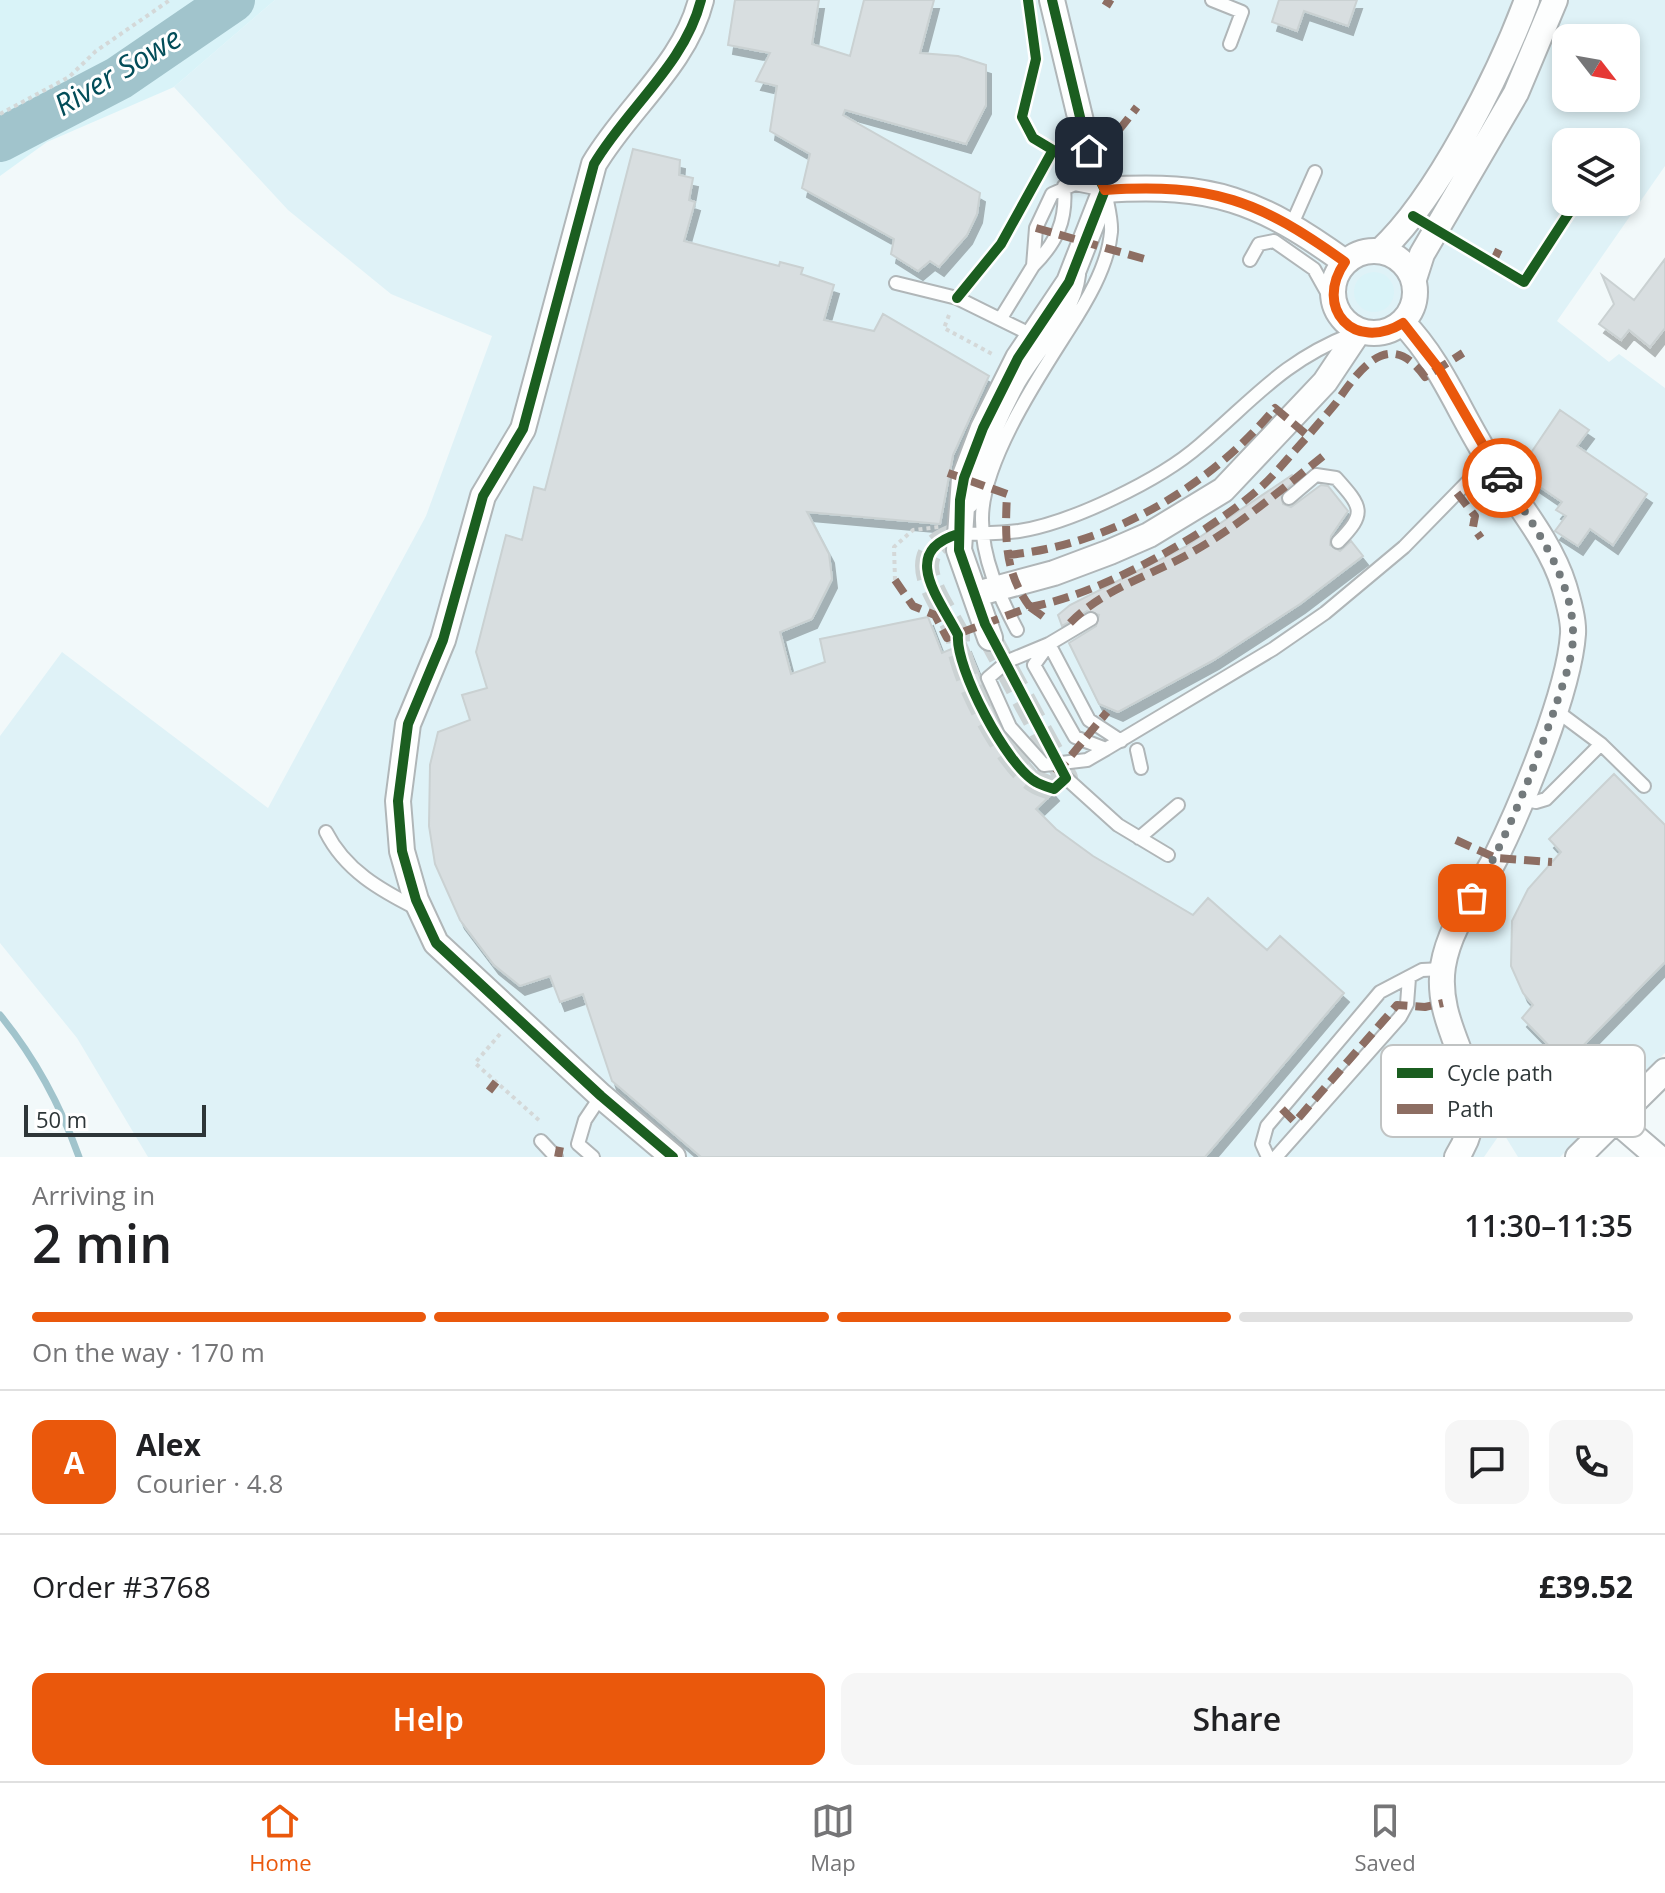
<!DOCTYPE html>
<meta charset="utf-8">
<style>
:root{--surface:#fff;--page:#f6f6f6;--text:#202124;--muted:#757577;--line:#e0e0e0;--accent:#ea580c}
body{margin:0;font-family:"Open Sans",sans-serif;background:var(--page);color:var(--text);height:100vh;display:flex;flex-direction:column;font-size:30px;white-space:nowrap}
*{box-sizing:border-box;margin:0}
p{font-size:26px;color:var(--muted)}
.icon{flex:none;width:44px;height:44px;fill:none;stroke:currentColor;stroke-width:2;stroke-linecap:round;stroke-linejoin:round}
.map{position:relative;height:1157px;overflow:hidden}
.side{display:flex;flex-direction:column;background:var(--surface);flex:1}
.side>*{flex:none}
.needle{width:52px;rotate:121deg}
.buttons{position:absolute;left:1552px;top:24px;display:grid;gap:16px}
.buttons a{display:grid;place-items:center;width:88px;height:88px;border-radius:16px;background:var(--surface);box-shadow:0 4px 12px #0003;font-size:40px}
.scale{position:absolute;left:24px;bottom:20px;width:182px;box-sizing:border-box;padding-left:8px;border:4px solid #2e3638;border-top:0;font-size:22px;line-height:28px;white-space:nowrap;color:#2e3638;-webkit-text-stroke:6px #fff;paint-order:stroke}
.pin{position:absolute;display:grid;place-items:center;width:68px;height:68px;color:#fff;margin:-34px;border-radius:16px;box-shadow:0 4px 12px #0006}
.courier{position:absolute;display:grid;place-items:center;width:80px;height:80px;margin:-40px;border:6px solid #ea580c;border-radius:50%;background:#fff;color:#222;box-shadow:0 2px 10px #0007}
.headline em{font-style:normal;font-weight:600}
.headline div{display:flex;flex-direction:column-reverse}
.headline{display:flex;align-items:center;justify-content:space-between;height:136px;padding:0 32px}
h1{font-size:52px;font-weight:600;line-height:60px}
.bar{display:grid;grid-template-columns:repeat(4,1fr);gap:12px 8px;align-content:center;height:96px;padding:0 32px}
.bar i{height:10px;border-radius:6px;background:var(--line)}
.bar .on{background:var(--accent)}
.bar p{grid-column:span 4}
.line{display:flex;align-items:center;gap:20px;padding:0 32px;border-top:2px solid var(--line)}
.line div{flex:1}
.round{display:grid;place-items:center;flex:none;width:84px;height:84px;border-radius:16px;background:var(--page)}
.button{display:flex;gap:16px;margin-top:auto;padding:16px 32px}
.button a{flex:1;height:92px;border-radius:16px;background:var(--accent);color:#fff;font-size:32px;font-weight:600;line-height:92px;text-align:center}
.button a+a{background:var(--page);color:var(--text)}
.tab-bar{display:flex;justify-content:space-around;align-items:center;height:112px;border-top:2px solid var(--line);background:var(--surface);font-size:22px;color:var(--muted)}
.tab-bar a{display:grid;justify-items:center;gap:4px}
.tab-bar .on{color:var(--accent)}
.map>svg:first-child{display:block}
.built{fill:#dff2f7;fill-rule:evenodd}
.green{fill:#d9f3f8}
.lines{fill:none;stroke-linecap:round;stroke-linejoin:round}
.stream{stroke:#a1c4cc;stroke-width:7}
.river{stroke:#a1c4cc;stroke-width:44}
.building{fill:#d8dee0;stroke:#cad1d2;stroke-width:2;filter:url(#shadow)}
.street-tunnel{stroke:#cbd2d3;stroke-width:24;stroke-dasharray:24 12;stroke-linecap:butt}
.lane-casing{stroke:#b0b6b8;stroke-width:16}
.street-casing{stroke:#b0b6b8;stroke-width:28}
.path{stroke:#d4d8d8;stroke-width:4;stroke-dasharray:4 4;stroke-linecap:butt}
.lane{stroke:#fdfefe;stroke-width:12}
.street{stroke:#fdfefe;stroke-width:24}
.quiet{stroke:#8d6e63;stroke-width:8;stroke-dasharray:16 8;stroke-linecap:butt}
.cycleway-casing{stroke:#fff;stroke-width:15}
.cycleway{stroke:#1b5e20;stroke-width:10}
.done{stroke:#737a7c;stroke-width:8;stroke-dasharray:0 14.4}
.route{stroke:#ea580c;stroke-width:10}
.labels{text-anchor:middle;stroke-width:6;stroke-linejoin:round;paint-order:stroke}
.water-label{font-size:30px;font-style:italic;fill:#034d59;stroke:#fff}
.key{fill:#fff;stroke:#c0c3c3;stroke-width:2}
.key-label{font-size:22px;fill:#2e3638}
</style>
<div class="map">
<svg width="1665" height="1157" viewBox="0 0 1665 1157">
<defs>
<filter id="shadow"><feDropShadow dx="5" dy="9" stdDeviation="0" flood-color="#0004"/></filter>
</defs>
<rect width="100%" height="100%" fill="#f2f9fa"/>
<path class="built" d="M 275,0 L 1665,0 L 1665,166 L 1557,321 L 1609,362 L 1619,354 L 1665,388 L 1665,1053 L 1560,1157 L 1518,1157 L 1502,1131 L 1484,1157 L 148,1157 L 77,1038 L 0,943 L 0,736 L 62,652 L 268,808 L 426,516 L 492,336 L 391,294 L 288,210 L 174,87 ZM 1566,38 L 1626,38 L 1626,98 L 1566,98 ZM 1566,142 L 1626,142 L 1626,202 L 1566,202 Z"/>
<path class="green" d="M 0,0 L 275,0 L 174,87 L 47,142 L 0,176 Z
M1354 292a20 20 0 1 1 40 0a20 20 0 1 1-40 0Z"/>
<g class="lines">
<path class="stream" d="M 0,1015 C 36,1059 60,1104 79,1157"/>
<path class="river" d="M 0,140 L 119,78 L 233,0"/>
</g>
<path class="building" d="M 735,0 L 819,0 L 812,44 L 850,56 L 864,0 L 934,0 L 920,53 L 958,56 L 986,65 L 986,105 L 966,144 L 845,110 L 843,115 L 980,193 L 977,214 L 967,235 L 939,267 L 930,261 L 918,271 L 891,254 L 894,239 L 802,188 L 810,154 L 770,131 L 777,86 L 756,81 L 770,53 L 728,45 Z
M 1279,0 L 1357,0 L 1348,26 L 1304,11 L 1297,31 L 1272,22 Z
M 633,149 L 680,160 L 679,175 L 693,178 L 689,200 L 695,202 L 684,241 L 779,266 L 780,262 L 803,268 L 801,274 L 834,285 L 824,320 L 874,331 L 883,314 L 989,376 L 953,455 L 940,524 L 807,512 L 829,554 L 832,579 L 812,619 L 780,632 L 791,674 L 825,662 L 820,639 L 928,617 L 942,653 L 966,643 L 1002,731 L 1054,792 L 1036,809 L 1056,829 L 1093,856 L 1193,915 L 1208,898 L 1267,950 L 1280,936 L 1344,993 L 1205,1157 L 701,1157 L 612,1081 L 583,994 L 560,1002 L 550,976 L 520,986 L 494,965 L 460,920 L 435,864 L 429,826 L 430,765 L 438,732 L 470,720 L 462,695 L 487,688 L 476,652 L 506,535 L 522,540 L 534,487 L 545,490 Z
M 1665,259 L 1665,328 L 1650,347 L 1629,330 L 1621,340 L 1599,324 L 1614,304 L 1602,275 L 1634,300 Z
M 1560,410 L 1589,430 L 1577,446 L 1647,494 L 1613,545 L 1590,529 L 1578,546 L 1555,531 L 1566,516 L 1556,510 L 1562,502 L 1518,472 Z
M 1292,475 L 1296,480 L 1281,494 L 1283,504 L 1291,507 L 1321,485 L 1328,486 L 1348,511 L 1331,536 L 1330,545 L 1340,551 L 1351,541 L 1363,556 L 1300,604 L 1214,660 L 1118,712 L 1099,704 L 1069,643 L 1096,626 L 1099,615 L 1087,611 L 1062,626 L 1058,615 L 1070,605 L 1185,547 Z
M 1614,774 L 1665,825 L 1665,962 L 1566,1063 L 1522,1018 L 1533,1005 L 1523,993 L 1511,966 L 1512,921 L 1528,889 L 1561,852 L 1549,839 Z"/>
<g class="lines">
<path class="street-tunnel" d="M 958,534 C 899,552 939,598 958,635 C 955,668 1007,766 1036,782 C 1041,785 1048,787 1054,789 L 1066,778 L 990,638"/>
<defs>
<path id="lane" d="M 1212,0 L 1242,12 L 1230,44
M 1292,224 L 1315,172
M 1250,260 L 1259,244 L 1274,241 L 1314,269 L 1333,303
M 1033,266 C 1057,242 1067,220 1064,186
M 896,283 L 957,298 L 1034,336
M 1001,318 L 1033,266 L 1036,228 L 1052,194 L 1075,184 L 1105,190 C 1107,203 1112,219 1111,232 C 1108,267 1085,304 1067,332 C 1037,379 981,464 982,520 C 982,558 999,596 1017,630
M 1289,498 L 1316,475 L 1336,478 C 1362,507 1367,513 1338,542
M 971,506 C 980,464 999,420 1019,383 C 1039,349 1075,314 1079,275
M 958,534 C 978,533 998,534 1019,531 C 1071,523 1160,480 1200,445 C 1254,399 1283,361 1352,334
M 1091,619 L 1049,644 L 1034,665 L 1075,737 L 1106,749 L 1273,649 L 1325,613 L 1404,547 L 1489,460
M 1601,744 L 1644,786
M 1106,749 L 1087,760 L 1044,765 L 1010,727 L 988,678 L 1008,661 L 1049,644 L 1089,720 L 1121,741
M 1137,750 L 1141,768
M 1066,778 L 1118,825 L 1168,855
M 1521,799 L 1536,802 L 1546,799 L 1601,744 L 1554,709
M 326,832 C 345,870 380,890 418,909
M 1139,838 L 1178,805
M 541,1141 L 556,1157
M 593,1157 L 578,1144 L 585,1120 L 601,1096
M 1268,1157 L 1262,1144 L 1267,1126 L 1380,992 L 1422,970 L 1443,969
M 1276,1157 L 1400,1017 L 1407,1004 L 1409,978"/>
<path id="street" d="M 1105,190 C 1212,183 1259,200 1345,262
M1333 292a41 41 0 1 1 82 0a41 41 0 1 1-82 0Z
M 1380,251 C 1437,199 1500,73 1527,0
M 1414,279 L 1422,254 L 1516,93 L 1555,0
M 1403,323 C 1442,363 1460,415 1490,461 C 1515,501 1550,541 1564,586 C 1568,600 1574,620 1573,634 C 1569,692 1522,804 1496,857 C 1477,894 1450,924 1443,966 C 1432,1039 1503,1084 1457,1157
M 976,594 L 1054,573 L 1110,552 L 1149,535 L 1223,490 L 1325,382 L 1359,331
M 990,638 L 959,550 L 964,478 L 983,428 L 1018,358 L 1069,282 L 1105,190 L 1091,163 L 1052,0
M 1615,1120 L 1658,1157
M 673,1157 L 601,1096 L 436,943 L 416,900 L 402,851 L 398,801 L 408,724 L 443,640 L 483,496 L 523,429 L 594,164 C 627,108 685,64 701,0
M 1578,1157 L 1665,1071"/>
</defs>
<use href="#lane" class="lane-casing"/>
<use href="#street" class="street-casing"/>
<path class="path" d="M 0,114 L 69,77 L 96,51 L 170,0
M 949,315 L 944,328 L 994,355
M 895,580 L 894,547 L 913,530 L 939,527
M 500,1034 L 475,1063 L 541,1122"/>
<use href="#lane" class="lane"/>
<use href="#street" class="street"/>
<path class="quiet" d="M 1104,0 L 1112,5
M 1053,150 C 1101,157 1110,142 1137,107
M 1036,228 L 1148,260
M 1492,264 L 1502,243
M 1457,493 L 1475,516 L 1473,527 L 1481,538
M 1008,555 C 1110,545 1210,487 1275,408 L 1308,436 C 1317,425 1327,414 1336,403 C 1359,370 1389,326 1425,377 L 1463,353
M 895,580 L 913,606 L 935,615 L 947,638 L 1030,607 C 1004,572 1005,537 1007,494 L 948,473
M 1030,607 C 1098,595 1199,539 1253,494 C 1273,478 1290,455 1308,436
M 1030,607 L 1048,620
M 1070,623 C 1102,590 1147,577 1187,555 C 1238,527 1282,489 1327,453
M 1056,774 L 1107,712
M 1456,840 L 1496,858 L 1552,862
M 489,1091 L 496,1082
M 1282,1109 L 1295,1122 L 1397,1005 L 1425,1007 L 1443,1003
M 558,1157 L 560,1147"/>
<defs>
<path id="cycleway" d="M 1413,216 L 1524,282 L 1576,202
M 957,298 L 1001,244 L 1053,150 L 1033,138 L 1022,117 L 1036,59 L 1028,0
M 958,534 C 899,552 939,598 958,635 C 955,668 1007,766 1036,782 C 1041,785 1048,787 1054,789 L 1066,778 L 985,624 L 959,550 L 960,500 L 964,478 L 983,428 L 1018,358 L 1069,282 L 1105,190 L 1091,163 L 1052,0
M 673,1157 L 601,1096 L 436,943 L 416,900 L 402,851 L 398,801 L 408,724 L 443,640 L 483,496 L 523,429 L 594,164 C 627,108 685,64 701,0"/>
</defs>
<use href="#cycleway" class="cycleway-casing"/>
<use href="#cycleway" class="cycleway"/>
</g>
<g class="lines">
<path class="done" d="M 1472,898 C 1507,838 1532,774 1555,708 C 1563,683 1574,657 1573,631 C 1572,577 1531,520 1502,478"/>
<path class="route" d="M 1089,151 L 1105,190 C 1212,183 1259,200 1345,262 C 1313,308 1354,353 1403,323 L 1439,369 L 1502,478"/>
</g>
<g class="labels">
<g class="water-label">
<text transform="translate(118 72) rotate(-31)" y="10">River Sowe</text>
</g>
</g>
<rect x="1381" y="1045" width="264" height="92" rx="12" class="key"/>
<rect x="1397" y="1068" width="36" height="10" fill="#1b5e20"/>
<rect x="1397" y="1104" width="36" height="10" fill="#8d6e63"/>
<g class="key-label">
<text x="1447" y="1081">Cycle path</text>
<text x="1447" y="1117">Path</text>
</g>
</svg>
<div class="buttons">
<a><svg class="needle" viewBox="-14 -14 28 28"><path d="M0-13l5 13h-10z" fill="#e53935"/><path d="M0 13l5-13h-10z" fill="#757577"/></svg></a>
<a><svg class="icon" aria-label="layers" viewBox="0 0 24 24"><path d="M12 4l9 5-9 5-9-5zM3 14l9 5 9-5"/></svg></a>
</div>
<div class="scale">50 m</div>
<div class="pin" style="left:1472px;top:898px;background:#ea580c"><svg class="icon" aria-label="bag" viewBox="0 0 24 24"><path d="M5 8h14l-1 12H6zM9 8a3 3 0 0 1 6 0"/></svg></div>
<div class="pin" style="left:1089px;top:151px;background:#1f2937"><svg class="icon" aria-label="home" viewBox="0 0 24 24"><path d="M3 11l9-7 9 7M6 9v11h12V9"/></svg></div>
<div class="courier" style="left:1502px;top:478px"><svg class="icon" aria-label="car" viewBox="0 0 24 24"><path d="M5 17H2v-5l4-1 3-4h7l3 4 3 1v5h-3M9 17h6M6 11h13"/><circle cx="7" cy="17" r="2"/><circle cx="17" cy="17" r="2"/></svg></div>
</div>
<section class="side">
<div class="headline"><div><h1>2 min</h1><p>Arriving in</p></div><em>11:30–11:35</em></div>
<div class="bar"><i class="on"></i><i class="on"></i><i class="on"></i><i></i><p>On the way · 170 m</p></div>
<div class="line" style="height:144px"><b class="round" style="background:var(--accent);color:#fff">A</b><div><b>Alex</b><p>Courier · 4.8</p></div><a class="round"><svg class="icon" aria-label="chat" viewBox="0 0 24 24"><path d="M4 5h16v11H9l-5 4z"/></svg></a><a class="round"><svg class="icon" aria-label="phone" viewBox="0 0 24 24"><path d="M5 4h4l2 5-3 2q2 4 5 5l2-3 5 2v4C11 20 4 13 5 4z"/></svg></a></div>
<div class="line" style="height:104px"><div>Order #3768</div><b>£39.52</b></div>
<div class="button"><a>Help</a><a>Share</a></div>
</section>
<nav class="tab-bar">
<a class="on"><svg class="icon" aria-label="home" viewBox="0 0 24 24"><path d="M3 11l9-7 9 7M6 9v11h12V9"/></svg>Home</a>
<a><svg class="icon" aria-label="map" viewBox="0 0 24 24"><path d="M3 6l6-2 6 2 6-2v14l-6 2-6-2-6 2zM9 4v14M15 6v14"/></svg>Map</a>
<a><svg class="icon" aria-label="saved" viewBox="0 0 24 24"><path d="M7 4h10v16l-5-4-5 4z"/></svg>Saved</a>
</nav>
